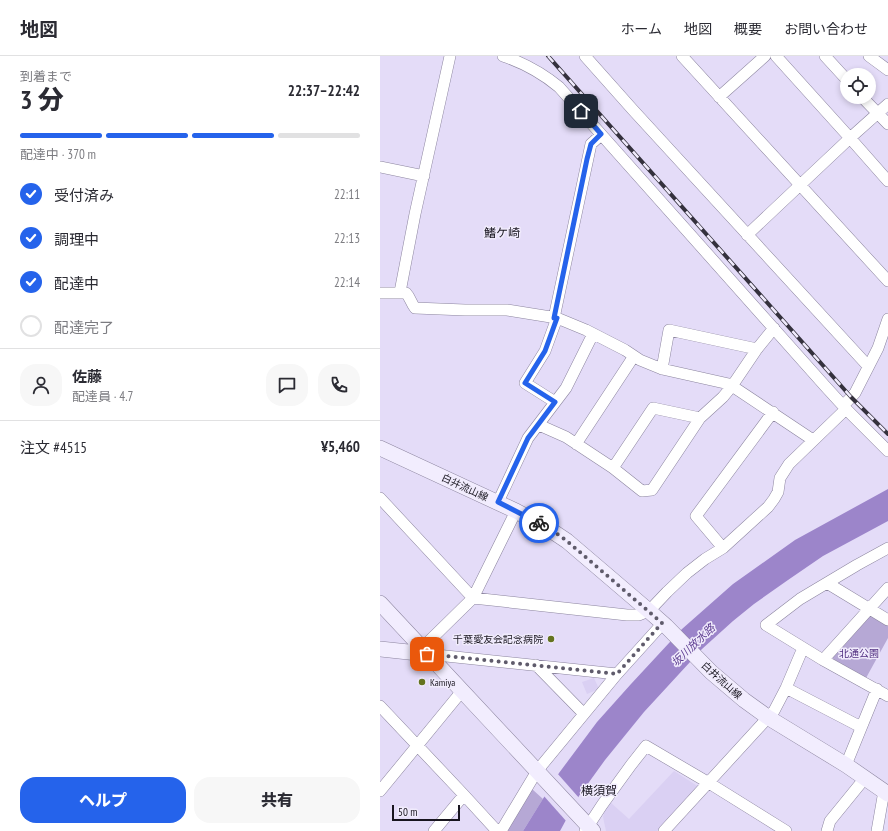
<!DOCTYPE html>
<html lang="ja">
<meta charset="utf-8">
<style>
:root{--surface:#fff;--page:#f7f7f7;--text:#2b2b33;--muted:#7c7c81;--line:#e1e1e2;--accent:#2563eb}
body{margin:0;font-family:"PT Sans Narrow","Noto Sans JP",sans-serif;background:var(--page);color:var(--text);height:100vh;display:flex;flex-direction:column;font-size:15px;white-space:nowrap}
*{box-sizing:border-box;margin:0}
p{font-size:13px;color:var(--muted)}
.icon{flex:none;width:22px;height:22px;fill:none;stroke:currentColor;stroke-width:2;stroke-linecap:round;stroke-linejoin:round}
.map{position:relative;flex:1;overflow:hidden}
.side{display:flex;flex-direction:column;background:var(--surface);width:380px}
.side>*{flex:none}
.fabs{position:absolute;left:460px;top:12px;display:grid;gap:8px}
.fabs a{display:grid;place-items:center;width:36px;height:36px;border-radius:50%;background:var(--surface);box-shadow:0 2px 6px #0003;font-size:20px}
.scale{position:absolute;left:12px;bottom:10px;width:68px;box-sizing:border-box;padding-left:4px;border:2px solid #18151f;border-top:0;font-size:11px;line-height:14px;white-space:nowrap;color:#18151f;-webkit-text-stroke:3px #f0ebfc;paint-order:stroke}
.pin{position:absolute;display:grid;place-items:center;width:34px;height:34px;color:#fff;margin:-17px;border-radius:8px;box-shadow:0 2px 6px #0006}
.courier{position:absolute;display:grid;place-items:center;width:40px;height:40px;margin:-20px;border:3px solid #2563eb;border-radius:50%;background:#fff;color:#222;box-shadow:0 1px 5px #0007}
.head em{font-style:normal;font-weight:800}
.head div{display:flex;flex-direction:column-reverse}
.head{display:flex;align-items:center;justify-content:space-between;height:68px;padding:0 20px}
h1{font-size:26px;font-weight:800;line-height:30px}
.bar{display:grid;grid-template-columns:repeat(4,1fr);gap:6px 4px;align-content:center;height:48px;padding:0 20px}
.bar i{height:5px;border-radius:3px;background:var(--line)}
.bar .on{background:var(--accent)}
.bar p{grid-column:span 4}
.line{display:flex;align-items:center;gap:10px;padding:0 20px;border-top:1px solid var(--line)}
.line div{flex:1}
.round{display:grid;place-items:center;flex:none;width:42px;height:42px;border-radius:16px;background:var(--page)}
ol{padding:0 20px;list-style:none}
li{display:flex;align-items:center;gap:12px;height:44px}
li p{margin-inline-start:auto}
li .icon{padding:4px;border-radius:50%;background:var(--accent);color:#fff;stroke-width:4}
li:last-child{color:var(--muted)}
li i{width:22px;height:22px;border:2px solid var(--line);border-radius:50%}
.cta{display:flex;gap:8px;margin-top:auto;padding:8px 20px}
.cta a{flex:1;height:46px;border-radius:16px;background:var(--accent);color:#fff;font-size:16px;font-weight:800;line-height:46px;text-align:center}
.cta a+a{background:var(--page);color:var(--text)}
header{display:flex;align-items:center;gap:24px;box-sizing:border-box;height:56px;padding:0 20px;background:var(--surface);border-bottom:1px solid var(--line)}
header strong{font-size:19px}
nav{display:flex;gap:22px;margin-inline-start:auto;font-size:14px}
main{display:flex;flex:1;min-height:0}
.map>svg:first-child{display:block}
.built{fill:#dad0f3}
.green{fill:#b6a8d5}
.water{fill:#9c85ca}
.pier{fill:#e4dcf8}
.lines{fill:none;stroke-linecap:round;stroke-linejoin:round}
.street-casing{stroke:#8c859f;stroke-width:12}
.secondary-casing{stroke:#8c859f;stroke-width:16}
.street{stroke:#fff;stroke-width:11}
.secondary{stroke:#f2edfe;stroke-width:15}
.rail-casing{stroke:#34313d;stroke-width:4}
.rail{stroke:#f0ebfc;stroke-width:2.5;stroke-dasharray:8;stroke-linecap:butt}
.done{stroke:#5f5b6b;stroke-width:4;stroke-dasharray:0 7.2}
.route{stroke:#2563eb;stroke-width:5}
.poi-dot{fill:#64731f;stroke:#f0ebfc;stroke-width:1.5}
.labels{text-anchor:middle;stroke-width:3;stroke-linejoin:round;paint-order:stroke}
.street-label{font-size:10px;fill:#18151f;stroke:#f0ebfc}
.poi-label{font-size:10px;fill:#18151f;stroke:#f0ebfc;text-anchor:end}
.park-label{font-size:10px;fill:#4f2d7f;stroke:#f0ebfc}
.water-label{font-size:11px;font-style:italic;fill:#604093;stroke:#f0ebfc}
.quarter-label{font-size:12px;fill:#18151f;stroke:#f0ebfc}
</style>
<header>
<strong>地図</strong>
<nav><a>ホーム</a><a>地図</a><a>概要</a><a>お問い合わせ</a></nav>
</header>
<main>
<section class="side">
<div class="head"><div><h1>3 分</h1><p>到着まで</p></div><em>22:37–22:42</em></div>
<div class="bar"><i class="on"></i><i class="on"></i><i class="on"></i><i></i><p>配達中 · 370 m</p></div>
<ol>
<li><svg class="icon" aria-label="check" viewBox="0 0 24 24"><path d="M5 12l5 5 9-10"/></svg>受付済み<p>22:11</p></li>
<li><svg class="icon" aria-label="check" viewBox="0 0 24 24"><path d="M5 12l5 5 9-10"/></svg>調理中<p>22:13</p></li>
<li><svg class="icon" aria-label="check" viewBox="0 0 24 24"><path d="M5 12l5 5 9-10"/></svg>配達中<p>22:14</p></li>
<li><i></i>配達完了</li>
</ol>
<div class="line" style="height:72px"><a class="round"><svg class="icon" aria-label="person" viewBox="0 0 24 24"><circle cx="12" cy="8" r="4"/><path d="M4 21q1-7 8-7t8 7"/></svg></a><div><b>佐藤</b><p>配達員 · 4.7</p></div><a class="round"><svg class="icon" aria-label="chat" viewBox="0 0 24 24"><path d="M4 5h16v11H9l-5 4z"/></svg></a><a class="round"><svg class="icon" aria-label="phone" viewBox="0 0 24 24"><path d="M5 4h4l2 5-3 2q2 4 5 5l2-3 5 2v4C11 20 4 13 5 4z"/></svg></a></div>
<div class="line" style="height:52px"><div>注文 #4515</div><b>¥5,460</b></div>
<div class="cta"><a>ヘルプ</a><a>共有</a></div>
</section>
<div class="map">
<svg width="508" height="775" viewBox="0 0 508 775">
<rect width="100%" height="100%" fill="#e4dcf8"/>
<path class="built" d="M 214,622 L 219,633 L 207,638 L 202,626 Z
M 294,715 L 319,731 L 277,775 L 226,775 L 223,761 L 225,754 L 231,747 L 249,763 Z"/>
<path class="green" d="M 488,559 L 492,559 L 508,570 L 508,582 L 486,622 L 453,603 L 453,599 Z
M 152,733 L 163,743 L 143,775 L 125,775 Z"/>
<path class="water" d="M 508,433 L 508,465 L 443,500 L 408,524 L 374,548 L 353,565 L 322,593 L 264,656 L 225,704 L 199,740 L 180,775 L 143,775 L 179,717 L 217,666 L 251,628 L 302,573 L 353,528 L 415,484 Z"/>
<path class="pier" d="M 177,717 L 200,743 L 187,766 L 163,739 Z"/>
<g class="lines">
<defs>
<path id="street" d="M 123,0 C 144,7 162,17 179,31 L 445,330 L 466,353 L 508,395
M 205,0 L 253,54 L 488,310
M 302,0 L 508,225
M 396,0 L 470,82 L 508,125
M 445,0 L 467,24
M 489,0 L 508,14
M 339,41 L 385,0
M 482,41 L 508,68
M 0,111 L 44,120
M 367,179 L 470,82 L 508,48
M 20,236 L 35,158 L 70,0
M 0,237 L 26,237 C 30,241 31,247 35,252 L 85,254 L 127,254 L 177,262 L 206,274 L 245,294 L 260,304 L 282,313 L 349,328 L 433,384
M 174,262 L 211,88 L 221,79
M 282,313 L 289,274 L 377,293
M 175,346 L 145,327 L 165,295 L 177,262
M 463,350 L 475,337 L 498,292 L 508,263
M 159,369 L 186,381 L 233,412 L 262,435 L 272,434 L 320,362 L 343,341 L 352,330 L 377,293 L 394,272
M 196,388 L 254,300
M 233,412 L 273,352 L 320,362
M 0,442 L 93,542 L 136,455
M 118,446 L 148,382 L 186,332 L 213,278
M 343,492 L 316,460 L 393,356
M 508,492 L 477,509 L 420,543 L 386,569 L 443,604 L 508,640
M 447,527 L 508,564
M 42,592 L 93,542 L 247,559 L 259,559 L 269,555 L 287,536 L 307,517 L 325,503 L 343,492 L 388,451 L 394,443 L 398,436 L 400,422 L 409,408 L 466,353
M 47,598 L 237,618
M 443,604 L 508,532
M 156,609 L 204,658
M 406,632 L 481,671
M 0,650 L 84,739 L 117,775
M 466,709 L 497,633
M 0,735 L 82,635
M 54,775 L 84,739
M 121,775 L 157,715 L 237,618 L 283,567
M 205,775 L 222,749 L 251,709 L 266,690 L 329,727 L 406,775
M 284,775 L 394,655 L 406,632 L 423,592
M 447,775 L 450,765 L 485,722
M 497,775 L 504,735"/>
<path id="secondary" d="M 0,392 L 136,455 L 169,473 L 187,485 L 269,555 L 286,570 L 331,616 L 364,644 L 389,662 L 466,709 L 508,738
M 0,547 L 213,775
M 0,593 L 47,598"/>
</defs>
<use href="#street" class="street-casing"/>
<use href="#secondary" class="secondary-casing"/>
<use href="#street" class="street"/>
<use href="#secondary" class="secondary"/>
<defs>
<path id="rail" d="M 168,0 L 471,341 L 508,378"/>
</defs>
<use href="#rail" class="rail-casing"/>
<use href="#rail" class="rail"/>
</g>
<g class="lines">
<path class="done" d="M 47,598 L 237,618 L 282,567 L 187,485 L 169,472 L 159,467"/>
<path class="route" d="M 159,467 L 118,446 L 148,382 L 175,346 L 145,327 L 165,295 L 177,262 L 174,262 L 207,103 L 211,88 L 221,78 L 201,55"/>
</g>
<g class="poi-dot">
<circle cx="171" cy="583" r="4"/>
<circle cx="42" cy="626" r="4"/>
</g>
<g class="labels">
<g class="street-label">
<text transform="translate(85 431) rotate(25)" y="4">白井流山線</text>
<text transform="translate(342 624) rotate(42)" y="4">白井流山線</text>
</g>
<g class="poi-label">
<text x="163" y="587">千葉愛友会記念病院</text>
<text x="50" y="630" text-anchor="start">Kamiya</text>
</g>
<g class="park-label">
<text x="479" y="601">北通公園</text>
</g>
<g class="water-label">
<text transform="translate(313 589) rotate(-44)" y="4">坂川放水路</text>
</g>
<g class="quarter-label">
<text x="122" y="181">鰭ケ崎</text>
<text x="219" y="739">横須賀</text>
</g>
</g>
</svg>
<div class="fabs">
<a><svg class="icon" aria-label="locate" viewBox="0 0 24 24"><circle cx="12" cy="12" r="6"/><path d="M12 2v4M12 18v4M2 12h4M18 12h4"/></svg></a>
</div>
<div class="scale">50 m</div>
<div class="pin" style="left:47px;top:598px;background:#ea580c"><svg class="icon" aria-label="bag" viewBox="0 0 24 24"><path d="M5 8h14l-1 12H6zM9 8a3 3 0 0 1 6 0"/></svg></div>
<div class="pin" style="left:201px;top:55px;background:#1f2937"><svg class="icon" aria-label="home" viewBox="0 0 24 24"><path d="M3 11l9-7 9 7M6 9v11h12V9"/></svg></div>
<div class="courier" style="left:159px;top:467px"><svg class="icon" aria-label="bike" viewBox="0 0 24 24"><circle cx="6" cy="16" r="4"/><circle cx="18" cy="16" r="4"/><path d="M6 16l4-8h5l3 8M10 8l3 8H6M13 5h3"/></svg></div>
</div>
</main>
